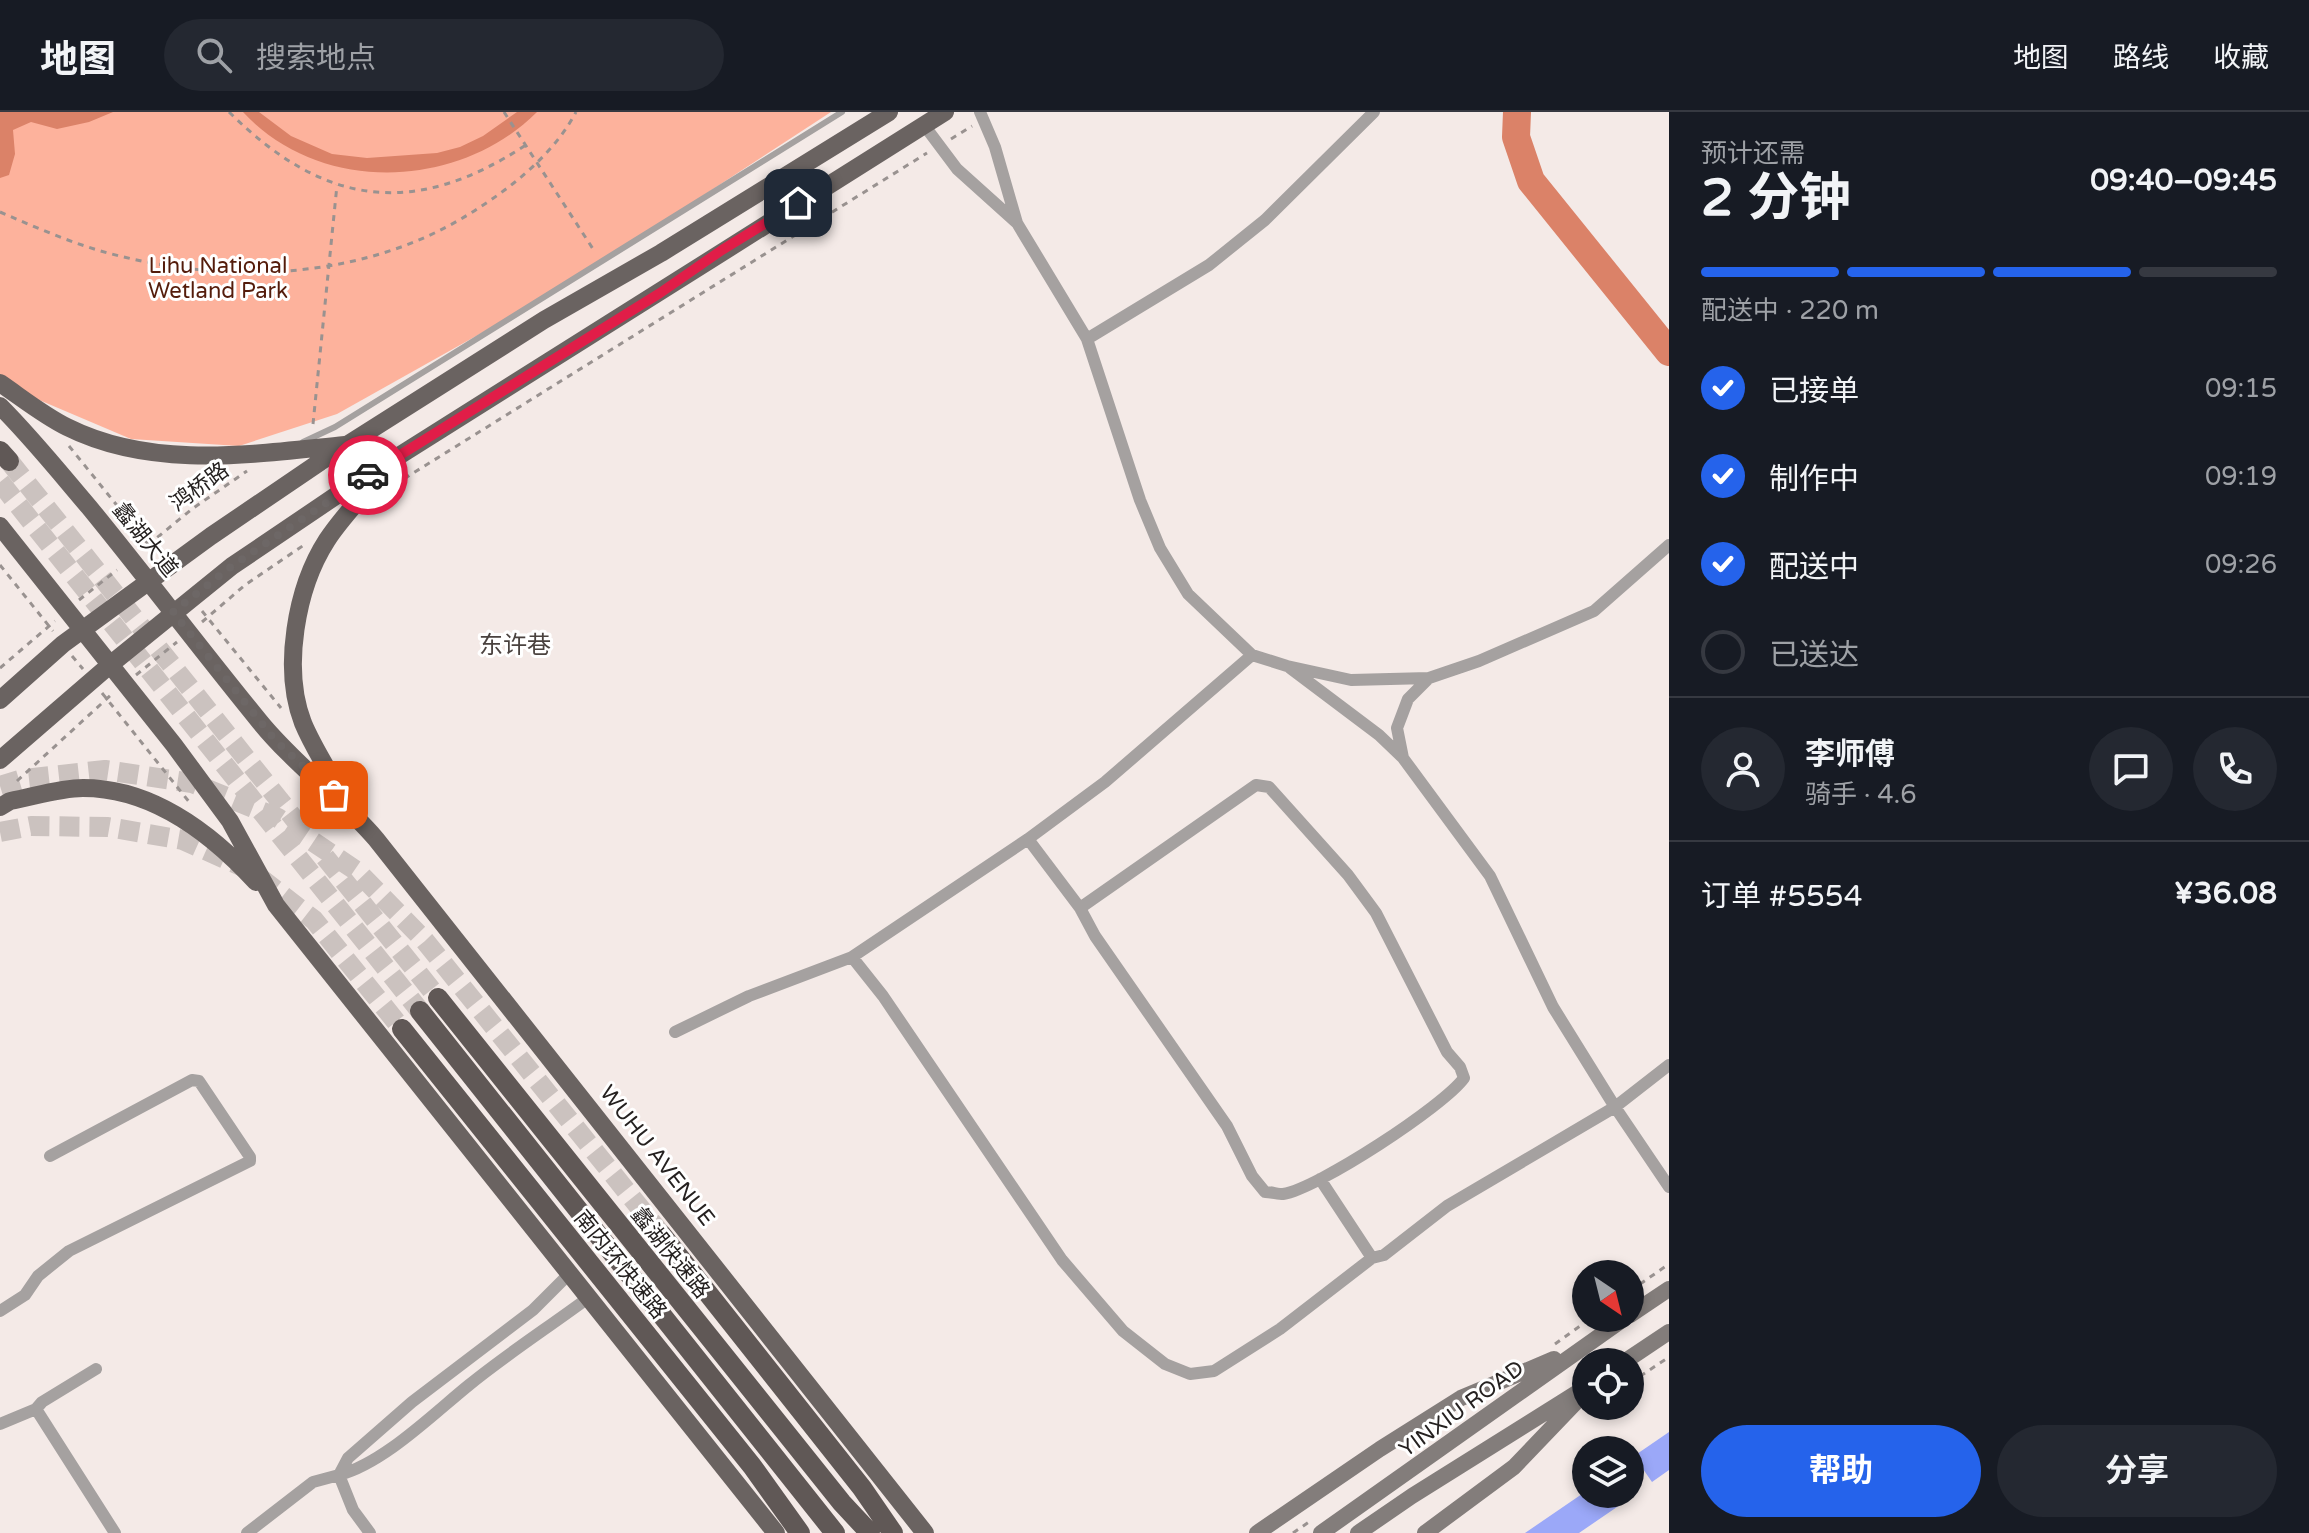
<!DOCTYPE html>
<html lang="zh">
<meta charset="utf-8">
<style>
:root{--surface:#171b24;--page:#242831;--text:#f1f3f6;--muted:#9ea1a6;--line:#363941;--accent:#2563eb}
body{margin:0;font-family:"Varela Round","Noto Sans SC",sans-serif;background:var(--page);color:var(--text);height:100vh;display:flex;flex-direction:column;font-size:30px;white-space:nowrap}
*{box-sizing:border-box;margin:0}
p{font-size:26px;color:var(--muted)}
.icon{flex:none;width:44px;height:44px;fill:none;stroke:currentColor;stroke-width:2;stroke-linecap:round;stroke-linejoin:round}
.map{position:relative;flex:1;overflow:hidden}
.details{display:flex;flex-direction:column;background:var(--surface);width:640px}
.details>*{flex:none}
.needle{width:52px;rotate:145deg}
.fabs{position:absolute;left:1572px;top:1148px;display:grid;gap:16px}
.fabs a{display:grid;place-items:center;width:72px;height:72px;border-radius:50%;background:var(--surface);box-shadow:0 4px 12px #0003;font-size:40px}
.pin{position:absolute;display:grid;place-items:center;width:68px;height:68px;color:#fff;margin:-34px;border-radius:16px;box-shadow:0 4px 12px #0006}
.courier{position:absolute;display:grid;place-items:center;width:80px;height:80px;margin:-40px;border:6px solid #e11d48;border-radius:50%;background:#fff;color:#222;box-shadow:0 2px 10px #0007}
.summary em{font-style:normal;font-weight:700}
.summary div{display:flex;flex-direction:column-reverse}
.summary{display:flex;align-items:center;justify-content:space-between;height:136px;padding:0 32px}
h1{font-size:52px;font-weight:700;line-height:60px}
.bar{display:grid;grid-template-columns:repeat(4,1fr);gap:12px 8px;align-content:center;height:96px;padding:0 32px}
.bar i{height:10px;border-radius:6px;background:var(--line)}
.bar .active{background:var(--accent)}
.bar p{grid-column:span 4}
.line{display:flex;align-items:center;gap:20px;padding:0 32px;border-top:2px solid var(--line)}
.line div{flex:1}
.round{display:grid;place-items:center;flex:none;width:84px;height:84px;border-radius:42px;background:var(--page)}
ol{padding:0 32px;list-style:none}
li{display:flex;align-items:center;gap:24px;height:88px}
li p{margin-inline-start:auto}
li .icon{padding:8px;border-radius:50%;background:var(--accent);color:#fff;stroke-width:4}
li:last-child{color:var(--muted)}
li i{width:44px;height:44px;border:4px solid var(--line);border-radius:50%}
.cta{display:flex;gap:16px;margin-top:auto;padding:16px 32px}
.cta a{flex:1;height:92px;border-radius:48px;background:var(--accent);color:#fff;font-size:32px;font-weight:700;line-height:92px;text-align:center}
.cta a+a{background:var(--page);color:var(--text)}
header{display:flex;align-items:center;gap:48px;box-sizing:border-box;height:112px;padding:0 40px;background:var(--surface);border-bottom:2px solid var(--line)}
header strong{font-size:38px}
nav{display:flex;gap:44px;margin-inline-start:auto;font-size:28px}
.search{width:560px;height:72px;background:var(--page);display:flex;align-items:center;gap:20px;box-sizing:border-box;padding:0 28px;border-radius:44px;color:var(--muted);font-size:30px}
main{display:flex;flex:1;min-height:0}
.map>svg:first-child{display:block}
.green{fill:#fdb29c}
.water{fill:#db8268}
.lines{fill:none;stroke-linecap:round;stroke-linejoin:round}
.river{stroke:#db8268;stroke-width:28}
.building{fill:#9ba8f8}
.trunk-tunnel{stroke:#cbc2bf;stroke-width:20;stroke-dasharray:20 10;stroke-linecap:butt}
.path{stroke:#999290;stroke-width:3;stroke-dasharray:6 6;stroke-linecap:butt}
.service{stroke:#a5a1a0;stroke-width:6}
.minor{stroke:#a5a1a0;stroke-width:12}
.secondary{stroke:#837d7b;stroke-width:16}
.primary{stroke:#6a6361;stroke-width:18}
.trunk{stroke:#605856;stroke-width:20}
.done{stroke:#6d6766;stroke-width:8;stroke-dasharray:0 14.4}
.route{stroke:#e11d48;stroke-width:10}
.labels{text-anchor:middle;stroke-width:6;stroke-linejoin:round;paint-order:stroke}
.park-label{font-size:22px;fill:#541c0b;stroke:#fff}
.street-label{font-size:22px;fill:#252120;stroke:#fff}
.neighbourhood-label{font-size:24px;fill:#4a423f;stroke:#fff}
</style>
<header>
<strong>地图</strong>
<div class="search"><svg class="icon" aria-label="search" viewBox="0 0 24 24"><circle cx="10" cy="10" r="6"/><path d="M15 15l6 6"/></svg>搜索地点</div>
<nav><a>地图</a><a>路线</a><a>收藏</a></nav>
</header>
<main>
<div class="map">
<svg width="1669" height="1421" viewBox="0 0 1669 1421">
<rect width="100%" height="100%" fill="#f4eae7"/>
<path class="green" d="M 0,0 L 831,0 L 560,177 L 337,302 L 239,334 L 131,327 L 11,276 L 0,266 Z"/>
<path class="water" d="M 0,0 L 113,0 L 89,10 L 57,17 L 31,10 L 13,18 L 15,42 L 9,63 L 0,66 Z
M 243,0 L 259,0 L 291,24 L 332,42 L 367,46 L 437,41 L 460,35 L 483,24 L 517,0 L 537,0 C 459,78 320,83 243,0 Z"/>
<g class="lines">
<path class="river" d="M 1517,0 L 1516,25 L 1531,69 L 1669,240"/>
</g>
<path class="building" d="M 1669,1320 L 1669,1358 L 1652,1370 L 1634,1344 Z
M 1582,1382 L 1636,1382 L 1579,1421 L 1525,1421 Z"/>
<g class="lines">
<path class="trunk-tunnel" d="M 9,349 L 300,714
M 0,370 L 420,899
M 0,674 L 23,667 L 105,658 L 192,671 L 278,706 L 358,760 L 425,829 L 661,1122
M 0,720 L 31,714 L 108,715 L 183,728 L 250,758 L 314,808 L 402,917
M 325,745 L 438,886"/>
<path class="path" d="M 229,0 C 324,94 413,107 526,33
M 504,0 L 595,140
M 951,27 L 972,14
M 0,100 C 35,115 71,131 108,141 C 231,174 369,168 477,97 C 515,73 555,40 576,0
M 313,312 L 337,73
M 69,334 L 157,443
M 394,373 L 927,41
M 148,433 L 192,397 L 247,359
M 0,453 L 53,519
M 79,488 L 117,458
M 202,499 L 281,596
M 202,510 L 245,473 L 304,433
M 72,544 L 83,557
M 0,556 L 55,509
M 136,563 L 177,530
M 102,581 L 190,691
M 17,669 L 112,582
M 1630,1179 L 1669,1152
M 1555,1232 L 1591,1206
M 1630,1271 L 1669,1245
M 1293,1421 L 1309,1410"/>
<path class="service" d="M 303,330 L 335,315 L 842,0"/>
<path class="minor" d="M 924,13 L 957,57 L 1017,111 L 995,35 L 980,0
M 1017,111 L 1087,227 L 1140,388 L 1160,436 L 1188,482 L 1252,543 L 1287,554 L 1351,568 L 1429,566 L 1479,549 L 1594,499 L 1669,433
M 1087,227 L 1209,153 L 1265,108 L 1374,0
M 1290,556 L 1379,623 L 1403,646
M 1429,566 L 1408,587 L 1397,616 L 1403,646 L 1490,764 L 1553,895 L 1615,995 L 1669,1075
M 1028,727 L 1080,796 L 1095,824 L 1227,1014 L 1252,1064 L 1265,1080 C 1271,1080 1278,1082 1283,1082 C 1317,1077 1444,994 1464,966 L 1460,955 L 1447,940 L 1376,801 L 1348,763 L 1269,675 L 1256,673 L 1080,796
M 852,845 L 883,884 L 1062,1148 L 1123,1219 L 1165,1252 L 1190,1262 L 1214,1259 L 1280,1217 L 1372,1146 L 1384,1143 L 1447,1094 L 1615,995 L 1669,953
M 675,920 L 749,884 L 852,845 L 1028,727 L 1105,670 L 1252,543
M 1320,1067 L 1372,1146
M 569,1162 L 533,1198 L 412,1290 L 348,1346 L 339,1363 C 384,1351 433,1302 469,1273 C 507,1242 549,1215 588,1186
M 0,1199 L 25,1183 L 38,1164 L 69,1139 L 250,1049 L 250,1045 L 199,969 L 192,968 L 50,1044
M 36,1297 L 115,1421
M 0,1312 L 36,1297 L 42,1290 L 96,1257
M 247,1421 L 313,1370 L 339,1363 L 353,1398 L 370,1421"/>
<path class="secondary" d="M 1630,1203 L 1669,1177
M 1624,1250 L 1669,1220
M 1257,1421 L 1380,1337 L 1461,1286 L 1554,1247
M 1321,1421 L 1625,1206
M 1358,1421 L 1412,1384 L 1586,1275
M 1425,1421 L 1514,1355 L 1580,1286"/>
<path class="primary" d="M 0,271 C 22,286 43,303 67,315 C 153,358 253,342 345,333
M 0,294 C 32,326 60,361 89,395 C 147,466 202,539 260,610 C 295,653 340,685 376,727 L 925,1421
M 0,414 L 174,633 L 230,709 L 276,793 L 776,1421
M 0,588 L 63,532 L 211,424 L 320,350 L 544,208 L 661,141 L 889,0
M 0,648 L 111,552 L 232,454 L 340,381 L 945,0
M 341,681 C 328,658 313,635 303,611 C 282,557 296,476 327,428 C 342,405 363,384 381,362
M 0,695 L 10,689 C 33,685 59,676 83,676 C 153,676 211,721 256,770"/>
<path class="trunk" d="M 0,339 L 9,349
M 438,886 L 842,1391 L 870,1421
M 420,899 L 835,1421
M 402,917 L 752,1354 L 800,1421
M 661,1122 L 862,1376 L 893,1421"/>
</g>
<g class="lines">
<path class="done" d="M 334,683 L 275,628 L 173,500 L 232,454 L 368,363"/>
<path class="route" d="M 368,363 L 660,181 L 722,138 L 798,91"/>
</g>
<g class="labels">
<g class="park-label">
<text x="218" y="161">Lihu National<tspan x="218" dy="25">Wetland Park</tspan></text>
</g>
<g class="street-label">
<text transform="translate(199 374) rotate(-36)" y="8">鸿桥路</text>
<text transform="translate(146 427) rotate(51)" y="8">蠡湖大道</text>
<text transform="translate(658 1043) rotate(52)" y="8">WUHU AVENUE</text>
<text transform="translate(671 1140) rotate(51)" y="8">蠡湖快速路</text>
<text transform="translate(621 1152) rotate(51)" y="8">南内环快速路</text>
<text transform="translate(1461 1296) rotate(-36)" y="8">YINXIU ROAD</text>
</g>
<g class="neighbourhood-label">
<text x="515" y="541">东许巷</text>
</g>
</g>
</svg>
<div class="fabs">
<a><svg class="needle" viewBox="-14 -14 28 28"><path d="M0-13l5 13h-10z" fill="#e53935"/><path d="M0 13l5-13h-10z" fill="#9ea1a6"/></svg></a>
<a><svg class="icon" aria-label="locate" viewBox="0 0 24 24"><circle cx="12" cy="12" r="6"/><path d="M12 2v4M12 18v4M2 12h4M18 12h4"/></svg></a>
<a><svg class="icon" aria-label="layers" viewBox="0 0 24 24"><path d="M12 4l9 5-9 5-9-5zM3 14l9 5 9-5"/></svg></a>
</div>
<div class="pin" style="left:334px;top:683px;background:#ea580c"><svg class="icon" aria-label="bag" viewBox="0 0 24 24"><path d="M5 8h14l-1 12H6zM9 8a3 3 0 0 1 6 0"/></svg></div>
<div class="pin" style="left:798px;top:91px;background:#1f2937"><svg class="icon" aria-label="home" viewBox="0 0 24 24"><path d="M3 11l9-7 9 7M6 9v11h12V9"/></svg></div>
<div class="courier" style="left:368px;top:363px"><svg class="icon" aria-label="car" viewBox="0 0 24 24"><path d="M5 17H2v-5l4-1 3-4h7l3 4 3 1v5h-3M9 17h6M6 11h13"/><circle cx="7" cy="17" r="2"/><circle cx="17" cy="17" r="2"/></svg></div>
</div>
<section class="details">
<div class="summary"><div><h1>2 分钟</h1><p>预计还需</p></div><em>09:40–09:45</em></div>
<div class="bar"><i class="active"></i><i class="active"></i><i class="active"></i><i></i><p>配送中 · 220 m</p></div>
<ol>
<li><svg class="icon" aria-label="check" viewBox="0 0 24 24"><path d="M5 12l5 5 9-10"/></svg>已接单<p>09:15</p></li>
<li><svg class="icon" aria-label="check" viewBox="0 0 24 24"><path d="M5 12l5 5 9-10"/></svg>制作中<p>09:19</p></li>
<li><svg class="icon" aria-label="check" viewBox="0 0 24 24"><path d="M5 12l5 5 9-10"/></svg>配送中<p>09:26</p></li>
<li><i></i>已送达</li>
</ol>
<div class="line" style="height:144px"><a class="round"><svg class="icon" aria-label="person" viewBox="0 0 24 24"><circle cx="12" cy="8" r="4"/><path d="M4 21q1-7 8-7t8 7"/></svg></a><div><b>李师傅</b><p>骑手 · 4.6</p></div><a class="round"><svg class="icon" aria-label="chat" viewBox="0 0 24 24"><path d="M4 5h16v11H9l-5 4z"/></svg></a><a class="round"><svg class="icon" aria-label="phone" viewBox="0 0 24 24"><path d="M5 4h4l2 5-3 2q2 4 5 5l2-3 5 2v4C11 20 4 13 5 4z"/></svg></a></div>
<div class="line" style="height:104px"><div>订单 #5554</div><b>¥36.08</b></div>
<div class="cta"><a>帮助</a><a>分享</a></div>
</section>
</main>
